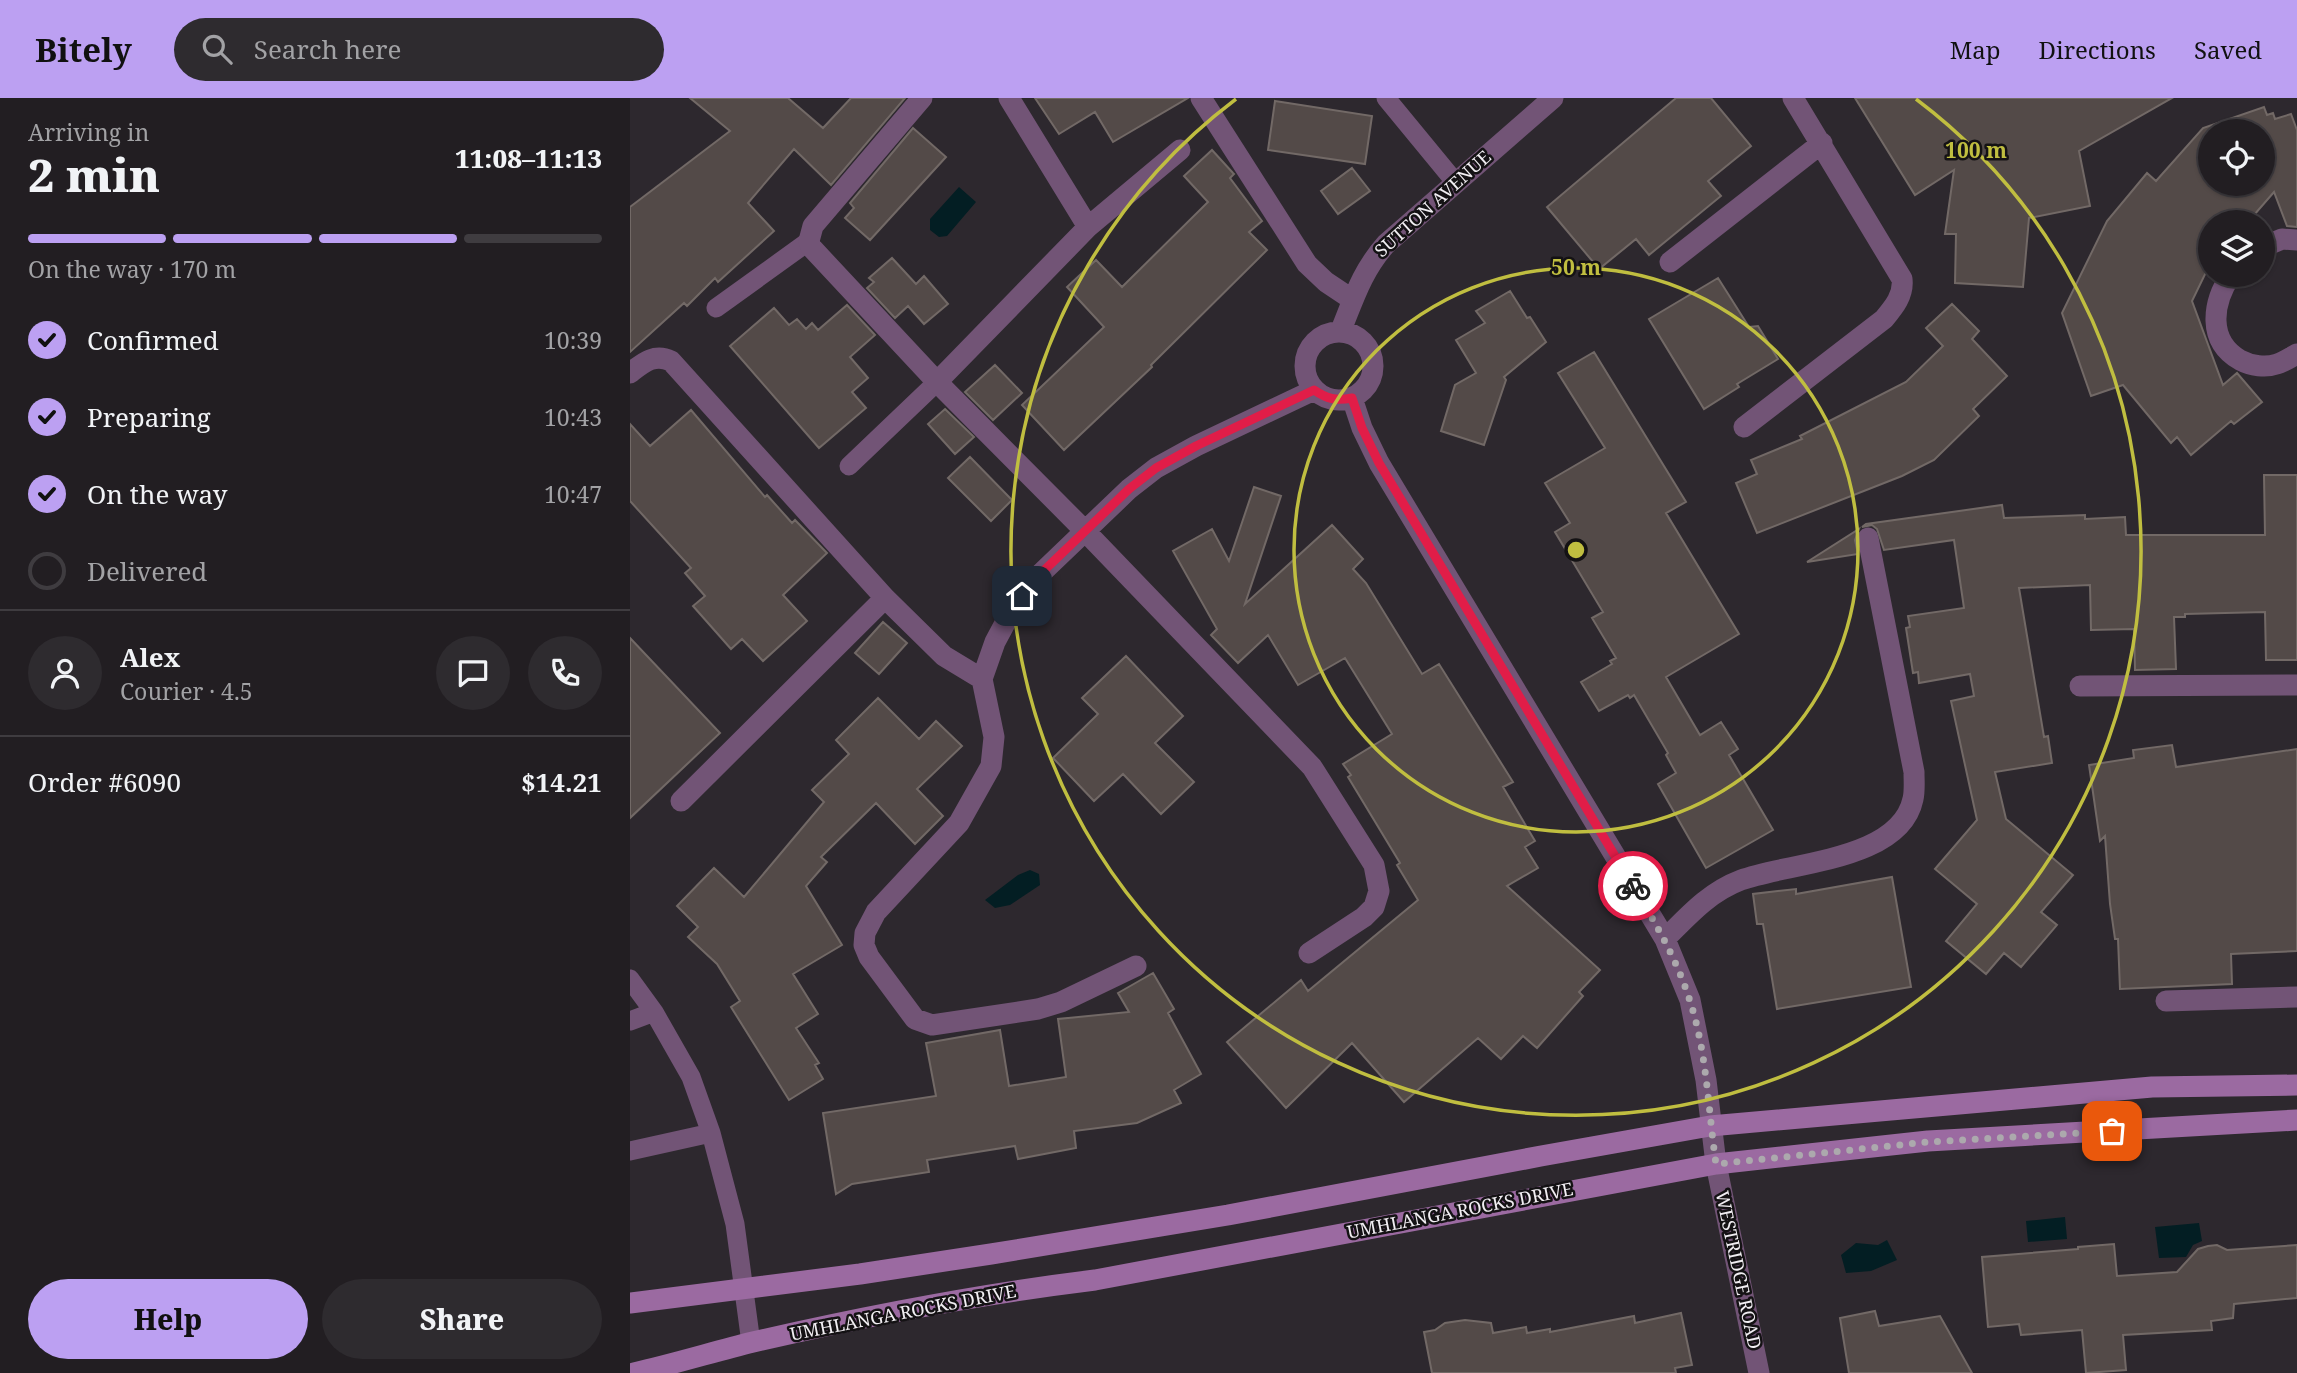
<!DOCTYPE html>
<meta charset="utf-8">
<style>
:root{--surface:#221e22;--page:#2e2b2f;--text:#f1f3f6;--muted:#a2a2a5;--line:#3f3c40;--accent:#bca0f2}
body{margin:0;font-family:"Noto Serif",serif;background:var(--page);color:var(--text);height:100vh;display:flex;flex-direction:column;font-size:26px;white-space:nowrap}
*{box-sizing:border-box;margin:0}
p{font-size:23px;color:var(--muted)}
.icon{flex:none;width:38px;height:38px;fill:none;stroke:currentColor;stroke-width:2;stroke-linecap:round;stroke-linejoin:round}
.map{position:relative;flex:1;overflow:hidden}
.details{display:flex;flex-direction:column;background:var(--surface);width:630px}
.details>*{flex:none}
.buttons{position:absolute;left:1568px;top:21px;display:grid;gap:14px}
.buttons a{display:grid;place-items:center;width:77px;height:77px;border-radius:50%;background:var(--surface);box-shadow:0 2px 5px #0004,0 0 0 2px var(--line);font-size:35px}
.pin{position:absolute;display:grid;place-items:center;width:60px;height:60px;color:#fff;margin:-30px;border-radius:14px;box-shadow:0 4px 10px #0006}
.courier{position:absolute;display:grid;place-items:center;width:70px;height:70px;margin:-35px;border:5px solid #e11d48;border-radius:50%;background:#fff;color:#222;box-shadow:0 2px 9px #0007}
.head em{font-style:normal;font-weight:800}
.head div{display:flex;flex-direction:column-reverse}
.head{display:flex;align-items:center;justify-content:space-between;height:119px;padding:0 28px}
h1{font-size:46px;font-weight:800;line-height:52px}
.bar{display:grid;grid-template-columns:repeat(4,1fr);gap:10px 7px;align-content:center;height:84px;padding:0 28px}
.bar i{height:9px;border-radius:5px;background:var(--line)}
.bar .current{background:var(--accent)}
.bar p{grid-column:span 4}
.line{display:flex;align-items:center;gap:18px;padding:0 28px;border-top:2px solid var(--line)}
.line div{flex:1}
.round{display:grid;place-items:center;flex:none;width:74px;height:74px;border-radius:37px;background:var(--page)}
ol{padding:0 28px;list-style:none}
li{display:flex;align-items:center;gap:21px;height:77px}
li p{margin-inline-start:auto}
li .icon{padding:7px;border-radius:50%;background:var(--accent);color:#111;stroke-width:4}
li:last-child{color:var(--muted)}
li i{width:38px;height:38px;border:4px solid var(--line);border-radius:50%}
.cta{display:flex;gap:14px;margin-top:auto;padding:14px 28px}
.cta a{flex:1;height:80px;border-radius:42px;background:var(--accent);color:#111;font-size:28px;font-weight:800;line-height:80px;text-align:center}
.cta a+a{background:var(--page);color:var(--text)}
header{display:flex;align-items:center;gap:42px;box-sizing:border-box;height:98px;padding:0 35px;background:var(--accent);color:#111}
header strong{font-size:33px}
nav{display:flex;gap:38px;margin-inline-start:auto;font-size:24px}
.search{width:490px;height:63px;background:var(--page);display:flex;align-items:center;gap:18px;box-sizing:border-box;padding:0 24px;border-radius:38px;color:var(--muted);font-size:26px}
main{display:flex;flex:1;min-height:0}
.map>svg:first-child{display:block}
.water{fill:#031e23}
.building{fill:#534a48;stroke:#726966;stroke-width:2;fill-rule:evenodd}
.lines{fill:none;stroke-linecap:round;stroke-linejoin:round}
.lane{stroke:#725476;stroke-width:19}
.street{stroke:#725476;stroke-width:21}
.secondary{stroke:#9b6aa1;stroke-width:21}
.done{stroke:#aca9ad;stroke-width:7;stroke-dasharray:0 12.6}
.route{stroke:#e11d48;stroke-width:9}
.ring{fill:none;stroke:#c0be40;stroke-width:3.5}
.labels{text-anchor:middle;stroke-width:5;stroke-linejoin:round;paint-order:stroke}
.street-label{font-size:18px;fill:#f1eef2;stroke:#141214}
.centre{fill:#c0be40;stroke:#141214;stroke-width:3.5}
.ring-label{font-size:21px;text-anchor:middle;font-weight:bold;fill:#c0be40;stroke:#141214;stroke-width:5;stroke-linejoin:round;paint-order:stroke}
</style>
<header>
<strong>Bitely</strong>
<div class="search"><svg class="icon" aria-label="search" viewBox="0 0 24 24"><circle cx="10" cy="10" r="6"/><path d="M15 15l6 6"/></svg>Search here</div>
<nav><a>Map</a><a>Directions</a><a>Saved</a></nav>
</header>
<main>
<section class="details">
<div class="head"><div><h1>2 min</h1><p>Arriving in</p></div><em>11:08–11:13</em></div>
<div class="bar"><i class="current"></i><i class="current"></i><i class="current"></i><i></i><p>On the way · 170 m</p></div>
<ol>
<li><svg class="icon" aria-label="check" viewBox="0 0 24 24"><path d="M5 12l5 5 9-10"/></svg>Confirmed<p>10:39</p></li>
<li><svg class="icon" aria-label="check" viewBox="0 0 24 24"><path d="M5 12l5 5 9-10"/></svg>Preparing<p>10:43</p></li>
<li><svg class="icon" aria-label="check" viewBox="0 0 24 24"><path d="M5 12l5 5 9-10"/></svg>On the way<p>10:47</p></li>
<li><i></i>Delivered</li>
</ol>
<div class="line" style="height:126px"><a class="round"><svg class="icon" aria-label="person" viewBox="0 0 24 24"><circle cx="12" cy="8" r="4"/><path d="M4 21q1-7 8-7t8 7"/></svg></a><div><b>Alex</b><p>Courier · 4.5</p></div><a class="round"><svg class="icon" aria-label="chat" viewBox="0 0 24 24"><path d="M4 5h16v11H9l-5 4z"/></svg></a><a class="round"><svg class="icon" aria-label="phone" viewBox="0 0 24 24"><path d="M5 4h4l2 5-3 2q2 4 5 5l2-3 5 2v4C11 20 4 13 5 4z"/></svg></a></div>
<div class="line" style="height:91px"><div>Order #6090</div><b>$14.21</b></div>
<div class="cta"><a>Help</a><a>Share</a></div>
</section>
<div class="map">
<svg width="1667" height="1275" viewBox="0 0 1667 1275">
<rect width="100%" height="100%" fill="#2d282e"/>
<path class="water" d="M 329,89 L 346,104 L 317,138 L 309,139 L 300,132 L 300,121 Z
M 400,772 L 409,776 L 410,787 L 380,807 L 365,810 L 355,802 L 388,777 Z
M 1435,1119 L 1437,1141 L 1398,1144 L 1396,1123 Z
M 1569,1125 L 1572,1143 L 1563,1147 L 1556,1159 L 1529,1160 L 1525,1129 Z
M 1257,1142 L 1267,1162 L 1241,1173 L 1216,1175 L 1211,1157 L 1226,1145 L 1248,1147 Z"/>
<path class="building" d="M 60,0 L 158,0 L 193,30 L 221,0 L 275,0 L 201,87 L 164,51 L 118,105 L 144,133 L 88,184 L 85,180 L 57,208 L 54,205 L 0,254 L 0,109 L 100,33 Z
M 405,0 L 558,0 L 483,44 L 465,14 L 429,36 Z
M 1046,0 L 1081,0 L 1121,48 L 1078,83 L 1091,98 L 1019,157 L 1006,141 L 969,171 L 917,109 Z
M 1225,0 L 1542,0 L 1449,53 L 1460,108 L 1399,120 L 1393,189 L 1325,185 L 1326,136 L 1315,136 L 1324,72 L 1285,97 Z
M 645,3 L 742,18 L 735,66 L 638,52 Z
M 1634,9 L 1637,17 L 1643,15 L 1645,21 L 1661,16 L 1667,32 L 1667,129 L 1657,128 L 1644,94 L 1618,124 L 1580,124 L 1580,166 L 1562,203 L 1593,287 L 1607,275 L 1632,304 L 1604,326 L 1601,323 L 1561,357 L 1547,339 L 1541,345 L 1493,287 L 1461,298 L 1432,215 L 1477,123 L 1517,75 L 1526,83 L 1573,30 ZM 1580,33 L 1633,33 L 1633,86 L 1580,86 Z
M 283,30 L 316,59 L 240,142 L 215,120 L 224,110 L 220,105 Z
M 582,52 L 603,75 L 604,76 L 600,80 L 632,123 L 619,134 L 637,152 L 521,267 L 522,269 L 434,352 L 392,307 L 474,229 L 437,189 L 466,162 L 492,189 L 578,104 L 554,78 Z
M 722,70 L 740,93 L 708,116 L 691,93 Z
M 262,160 L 286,186 L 294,178 L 318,206 L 294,226 L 278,208 L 265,220 L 237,190 L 244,184 L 239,180 Z
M 1088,180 L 1119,229 L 1128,228 L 1148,261 L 1107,286 L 1109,289 L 1074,311 L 1019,221 Z
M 880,193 L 897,220 L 900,219 L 916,244 L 874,279 L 876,282 L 854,347 L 811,333 L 825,287 L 846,275 L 826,242 L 855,225 L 846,213 Z
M 1322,206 L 1349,233 L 1342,241 L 1377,278 L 1343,311 L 1349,318 L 1304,362 L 1272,378 L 1127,435 L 1106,385 L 1127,376 L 1121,362 L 1172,341 L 1170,338 L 1276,284 L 1313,248 L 1296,230 Z
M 217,207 L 245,237 L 220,259 L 238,280 L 222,294 L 236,310 L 189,350 L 100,248 L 144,210 L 159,227 L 167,221 L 176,231 L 182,225 L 188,232 Z
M 964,254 L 1056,404 L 1036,415 L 1109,536 L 1036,579 L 1070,637 L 1091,624 L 1108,651 L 1099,657 L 1143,732 L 1076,770 L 1028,686 L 1046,675 L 1036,657 L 1038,655 L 1004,597 L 1000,600 L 998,597 L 969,613 L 951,584 L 982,566 L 980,563 L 986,560 L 962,520 L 973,514 L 925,434 L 940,425 L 915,385 L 975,350 L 928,275 Z
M 365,267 L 392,295 L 363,322 L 335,294 Z
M 315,311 L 344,339 L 325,356 L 298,326 Z
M 61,312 L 135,399 L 137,397 L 162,425 L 165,422 L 197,455 L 153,497 L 177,523 L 133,563 L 112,541 L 101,551 L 63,508 L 75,498 L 55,475 L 61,470 L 0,403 L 0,326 L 20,348 Z
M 340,359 L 382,402 L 361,423 L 318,380 Z
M 1634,377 L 1667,377 L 1667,562 L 1636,562 L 1635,514 L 1555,516 L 1555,519 L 1544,519 L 1546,571 L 1505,572 L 1504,531 L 1461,532 L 1460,487 L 1389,490 L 1414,639 L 1418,638 L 1422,665 L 1365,674 L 1376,721 L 1443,777 L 1411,814 L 1427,827 L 1391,869 L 1374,855 L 1356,876 L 1316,843 L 1347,806 L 1305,771 L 1347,722 L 1321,603 L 1344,598 L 1340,576 L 1289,585 L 1288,574 L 1283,575 L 1276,530 L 1280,529 L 1278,518 L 1334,510 L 1324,442 L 1254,452 L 1247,431 L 1242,427 L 1232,429 L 1236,426 L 1372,407 L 1374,420 L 1455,417 L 1455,421 L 1495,419 L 1496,437 L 1635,437 Z
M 624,389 L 651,398 L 615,506 L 702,427 L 733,461 L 723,471 L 736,485 L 792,576 L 809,566 L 883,684 L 873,689 L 905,743 L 895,749 L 908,770 L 877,788 L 970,872 L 949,894 L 953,898 L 907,950 L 893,938 L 871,961 L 848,940 L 774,1004 L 722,945 L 656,1010 L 597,944 L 671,882 L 678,893 L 788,802 L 767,767 L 770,765 L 718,679 L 721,677 L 713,666 L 762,636 L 715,560 L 668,587 L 638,537 L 608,565 L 581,537 L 587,531 L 543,453 L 582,431 L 599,463 Z
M 1229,431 L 1225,442 L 1228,456 L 1177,464 Z
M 253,524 L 277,545 L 249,576 L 225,555 Z
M 0,540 L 90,635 L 0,720 Z
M 496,558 L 553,618 L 525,645 L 564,684 L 531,716 L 493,676 L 464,703 L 423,660 L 468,616 L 452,600 Z
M 248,600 L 289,641 L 306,623 L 332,648 L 287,691 L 313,718 L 285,746 L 246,705 L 191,759 L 197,764 L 176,788 L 212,847 L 163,876 L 188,916 L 166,930 L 189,965 L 185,967 L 193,981 L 159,1002 L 101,909 L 110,903 L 87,866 L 58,839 L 68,829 L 47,808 L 84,770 L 114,799 L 194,704 L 182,692 L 219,656 L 206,642 Z
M 1542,647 L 1546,669 L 1667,651 L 1667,853 L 1601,856 L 1602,886 L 1490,891 L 1488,841 L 1485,841 L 1480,806 L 1475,738 L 1470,743 L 1459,667 L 1504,660 L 1503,652 Z
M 1262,779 L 1281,889 L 1147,911 L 1133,826 L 1127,826 L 1123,796 L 1166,791 L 1166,796 Z
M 523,875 L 544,911 L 538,915 L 571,976 L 544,992 L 551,1005 L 507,1025 L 444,1033 L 446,1050 L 388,1061 L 385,1048 L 297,1062 L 299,1074 L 222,1086 L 206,1096 L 193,1015 L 306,998 L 296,945 L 370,932 L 379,988 L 436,979 L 428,921 L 499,914 L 488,895 Z
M 1484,1146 L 1487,1178 L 1547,1174 L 1568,1151 L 1578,1148 L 1587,1147 L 1597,1152 L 1667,1147 L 1667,1200 L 1604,1206 L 1603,1220 L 1581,1223 L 1582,1232 L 1493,1237 L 1496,1272 L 1456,1275 L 1452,1232 L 1391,1237 L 1389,1226 L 1358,1229 L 1352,1159 L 1448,1151 L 1448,1149 Z
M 1245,1213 L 1249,1228 L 1310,1218 L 1342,1275 L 1219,1275 L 1210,1220 Z
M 1051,1215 L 1062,1267 L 1045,1270 L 1046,1275 L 802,1275 L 794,1234 L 805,1232 L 815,1225 L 835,1222 L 861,1225 L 863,1235 L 896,1229 L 897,1235 L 920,1231 L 920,1234 L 1004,1218 L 1005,1225 Z"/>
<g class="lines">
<path class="lane" d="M 756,0 L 826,85
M 86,210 L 179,143
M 219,368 L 307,284
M 0,881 L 24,914 L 61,979 L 81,1035
M 0,923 L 24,914
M 0,1053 L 81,1035 L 105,1126 L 121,1245"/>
<path class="street" d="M 292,0 L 183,128 L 179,143 L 181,149 L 307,284 L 455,433 L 682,669 L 744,767 L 749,793 L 744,809 L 734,819 L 679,855
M 379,0 L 458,129
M 571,0 L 677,166 L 696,184 L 723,202
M 1633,149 L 1652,141 L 1667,142
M 1040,164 L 1192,45
M 1601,177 C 1582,205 1577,243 1610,262 C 1621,268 1636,270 1647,266 C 1654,264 1661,259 1667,256
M 711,232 C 724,200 732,173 756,146 L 923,0
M675 268a34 34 0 1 1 68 0a34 34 0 1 1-68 0Z
M 0,275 C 13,265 24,255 41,263 L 255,500 L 314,558 L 352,581 L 364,639 L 361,668 L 329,725 L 246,814 L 235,835 L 234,847 L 239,859 L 285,921 L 302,927 L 408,911 L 431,904 L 506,868
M 307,284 L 458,129 L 550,52
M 722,300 L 732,330 L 749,365 L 1035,841 L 1060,902 L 1076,982 L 1086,1066 L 1129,1275
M 1114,329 L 1254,221 C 1264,209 1274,197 1272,181 L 1163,0
M 352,581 L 365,544 L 381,514 L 404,482 L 499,391 L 526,370 L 566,348 L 684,292
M 1450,588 L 1667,587
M 51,703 L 255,500
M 1035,841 C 1058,818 1079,794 1111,782 C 1160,764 1270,763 1283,701 C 1285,693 1284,683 1284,674 L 1238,440
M 1536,903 L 1667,899"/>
<path class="secondary" d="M 0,1205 L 230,1176 L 361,1156 L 598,1117 L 911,1058 L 1080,1028 L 1522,989 L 1667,987
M 4,1275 C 44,1266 83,1254 123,1244 C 236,1218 350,1196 465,1182 L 1086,1066 L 1298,1043 L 1667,1022"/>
</g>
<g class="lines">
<path class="done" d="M 1003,788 C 1025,824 1046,860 1059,900 C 1077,953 1078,1011 1086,1066 L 1298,1044 L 1482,1033"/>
<path class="route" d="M 392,498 L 404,482 L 499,391 L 526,370 L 566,348 L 684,292 C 697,301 706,303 722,300 L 732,330 L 749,365 L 1003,788"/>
</g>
<g class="ring">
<circle cx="946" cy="452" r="282"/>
<path d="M1286 1A565 565 0 1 1 606 1"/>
</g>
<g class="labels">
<g class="street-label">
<text transform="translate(803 106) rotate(-42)" y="6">SUTTON AVENUE</text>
<text transform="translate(830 1113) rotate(-11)" y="6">UMHLANGA ROCKS DRIVE</text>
<text transform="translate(1108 1172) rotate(78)" y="6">WESTRIDGE ROAD</text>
<text transform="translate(273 1215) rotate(-11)" y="6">UMHLANGA ROCKS DRIVE</text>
</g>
</g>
<circle cx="946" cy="452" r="10" class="centre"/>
<g class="ring-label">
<text x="1346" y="60">100 m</text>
<text x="946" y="177">50 m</text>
</g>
</svg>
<div class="buttons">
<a><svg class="icon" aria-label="locate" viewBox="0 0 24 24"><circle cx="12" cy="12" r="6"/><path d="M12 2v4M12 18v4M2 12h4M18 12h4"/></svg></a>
<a><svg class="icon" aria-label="layers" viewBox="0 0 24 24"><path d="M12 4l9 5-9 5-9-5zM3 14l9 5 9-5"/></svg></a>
</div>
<div class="pin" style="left:1482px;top:1033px;background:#ea580c"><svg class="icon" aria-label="bag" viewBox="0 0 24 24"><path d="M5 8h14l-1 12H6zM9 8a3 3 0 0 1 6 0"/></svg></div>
<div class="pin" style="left:392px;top:498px;background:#1f2937"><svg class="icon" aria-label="home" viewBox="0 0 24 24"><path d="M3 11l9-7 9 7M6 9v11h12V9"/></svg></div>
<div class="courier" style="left:1003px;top:788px"><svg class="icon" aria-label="bike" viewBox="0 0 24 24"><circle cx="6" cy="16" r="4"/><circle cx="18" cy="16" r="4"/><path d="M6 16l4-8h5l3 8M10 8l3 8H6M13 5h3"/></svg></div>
</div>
</main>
